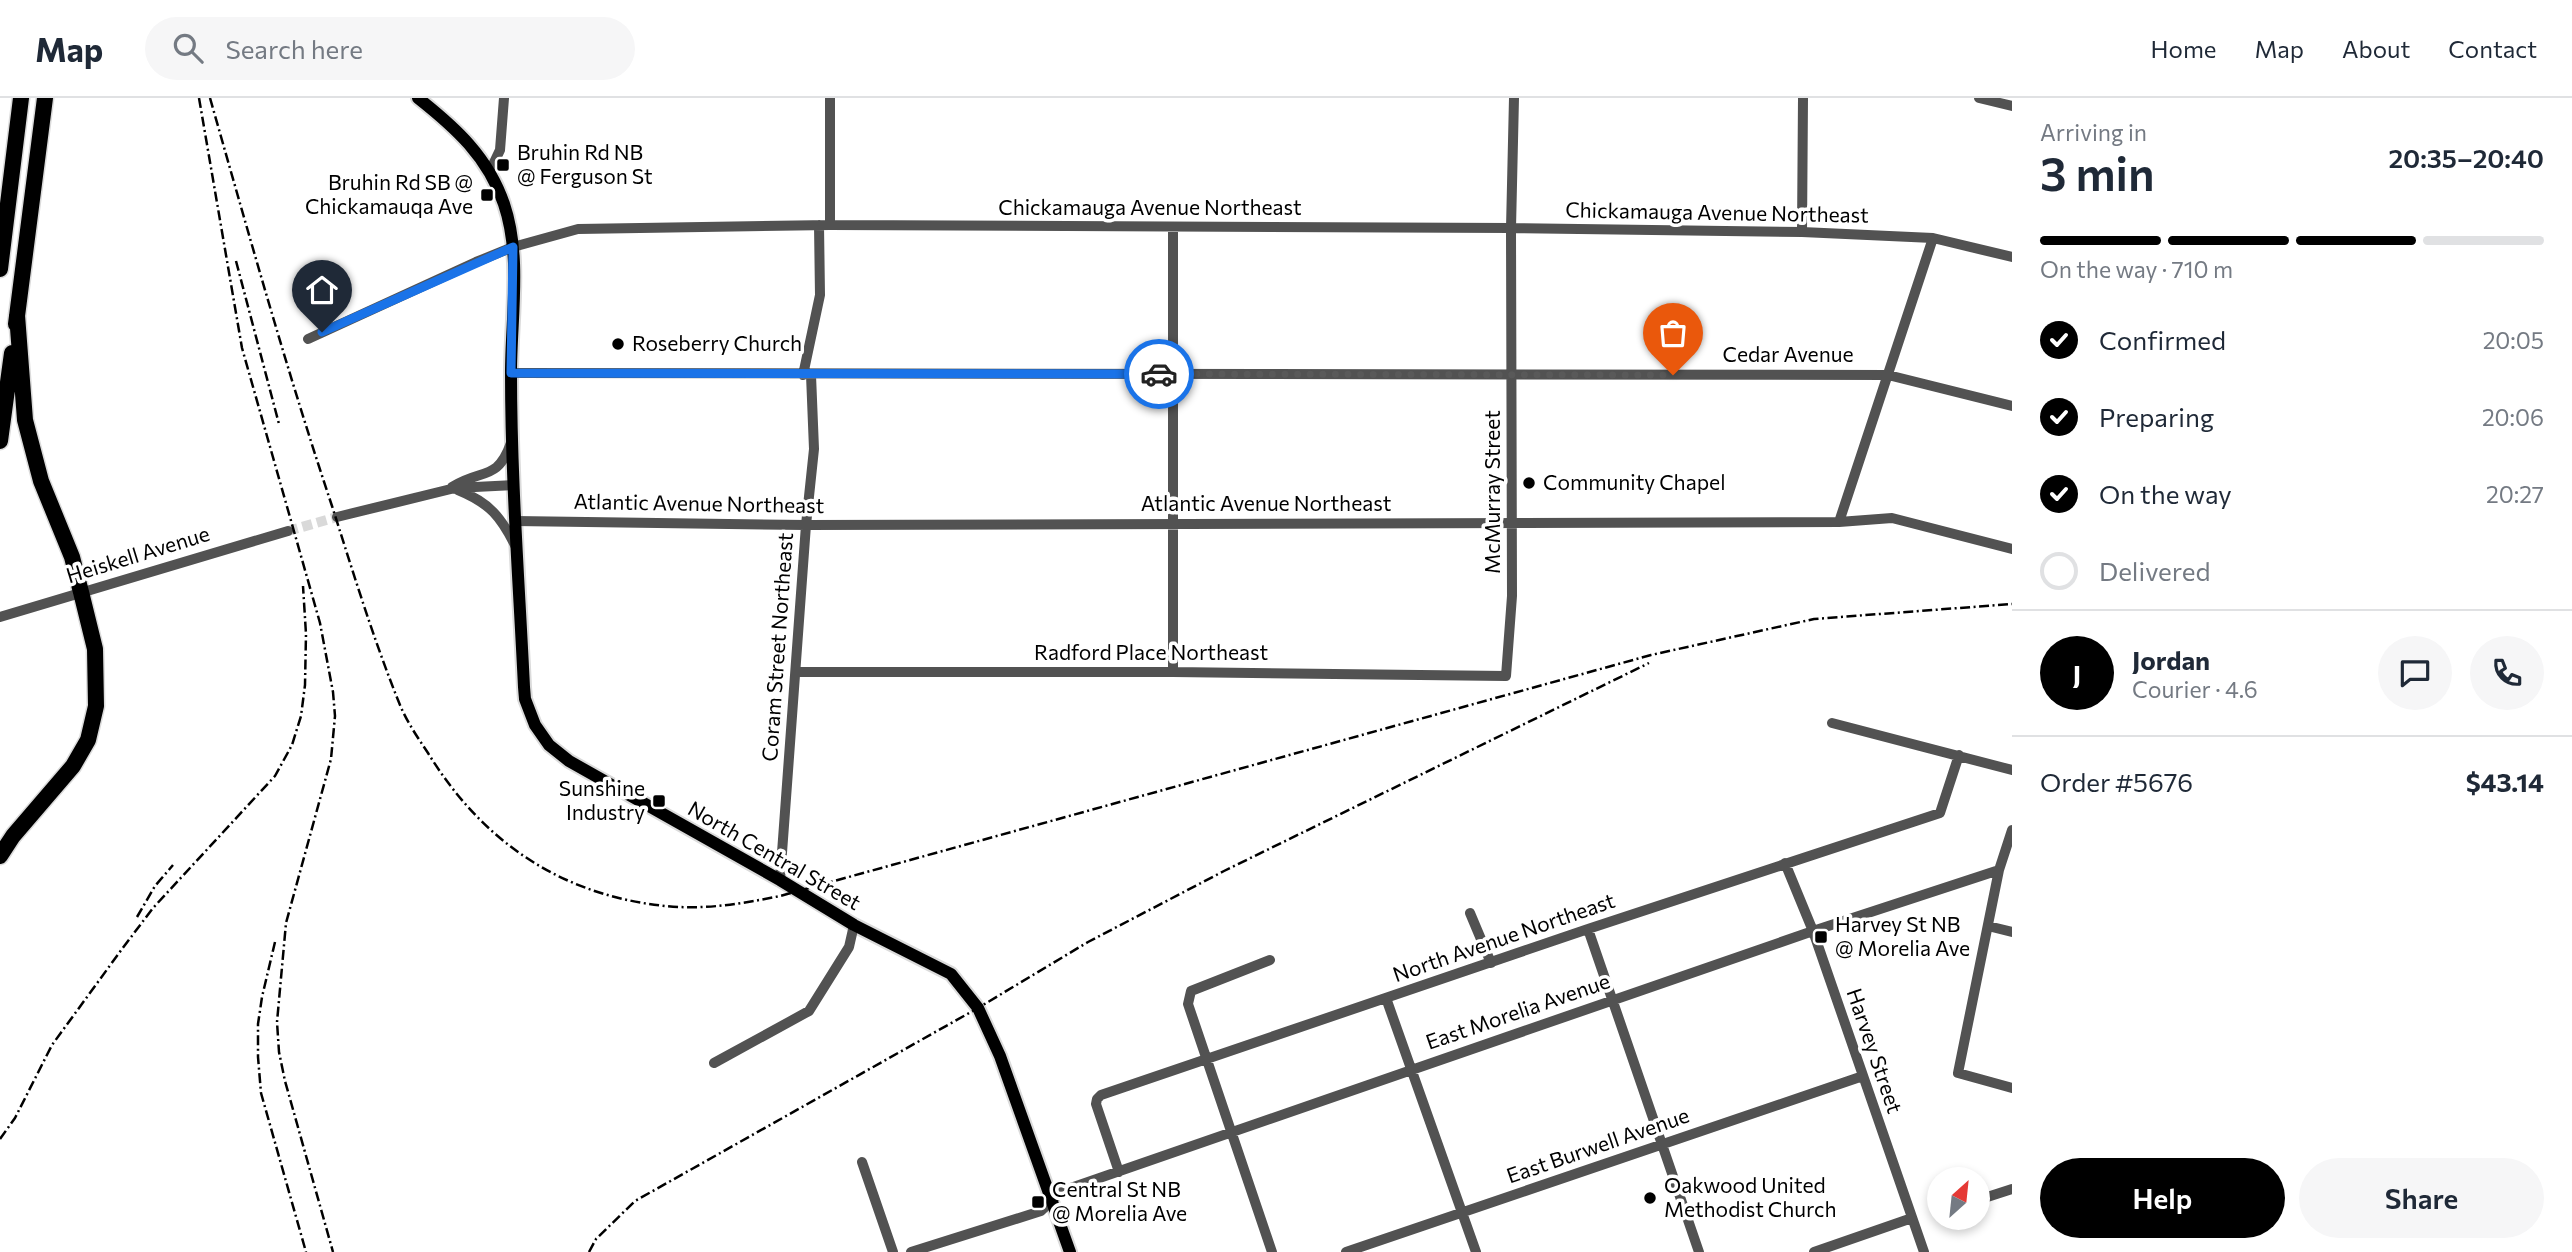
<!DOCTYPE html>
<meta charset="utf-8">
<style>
:root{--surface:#fff;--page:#f6f6f7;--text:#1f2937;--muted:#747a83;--line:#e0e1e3;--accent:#000}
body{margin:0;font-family:Commissioner,sans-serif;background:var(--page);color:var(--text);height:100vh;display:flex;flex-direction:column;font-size:26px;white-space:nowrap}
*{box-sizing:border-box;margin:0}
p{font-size:23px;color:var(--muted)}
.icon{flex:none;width:38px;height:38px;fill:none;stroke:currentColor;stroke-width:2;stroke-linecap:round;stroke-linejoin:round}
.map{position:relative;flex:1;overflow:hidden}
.panel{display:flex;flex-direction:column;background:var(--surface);width:560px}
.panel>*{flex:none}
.needle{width:46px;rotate:27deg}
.fabs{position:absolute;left:1927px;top:1069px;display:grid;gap:14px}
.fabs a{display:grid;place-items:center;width:63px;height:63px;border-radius:50%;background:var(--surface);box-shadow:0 4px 10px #0003;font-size:35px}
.pin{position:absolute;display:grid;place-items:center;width:60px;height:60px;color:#fff;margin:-72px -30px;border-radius:50% 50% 50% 0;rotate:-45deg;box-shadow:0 0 7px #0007}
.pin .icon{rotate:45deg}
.courier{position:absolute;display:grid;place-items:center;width:70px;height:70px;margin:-35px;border:5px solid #1a73e8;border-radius:50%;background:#fff;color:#222;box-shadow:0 2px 9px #0007}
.head em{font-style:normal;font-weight:600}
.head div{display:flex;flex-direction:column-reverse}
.head{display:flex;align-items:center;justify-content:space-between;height:119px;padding:0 28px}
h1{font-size:46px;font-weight:600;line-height:52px}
.bar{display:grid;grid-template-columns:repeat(4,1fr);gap:10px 7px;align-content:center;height:84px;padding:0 28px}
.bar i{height:9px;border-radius:5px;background:var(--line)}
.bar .on{background:var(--accent)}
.bar p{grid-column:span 4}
.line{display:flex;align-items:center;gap:18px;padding:0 28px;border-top:2px solid var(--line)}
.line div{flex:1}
.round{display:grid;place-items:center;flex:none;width:74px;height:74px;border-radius:37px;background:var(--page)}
ol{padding:0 28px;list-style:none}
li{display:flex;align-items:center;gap:21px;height:77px}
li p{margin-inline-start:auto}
li .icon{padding:7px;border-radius:50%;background:var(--accent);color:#fff;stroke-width:4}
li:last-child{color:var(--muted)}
li i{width:38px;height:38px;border:4px solid var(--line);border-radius:50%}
.button{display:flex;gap:14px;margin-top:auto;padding:14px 28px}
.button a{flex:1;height:80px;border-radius:42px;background:var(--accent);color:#fff;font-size:28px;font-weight:600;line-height:80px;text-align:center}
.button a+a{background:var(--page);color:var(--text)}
header{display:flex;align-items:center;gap:42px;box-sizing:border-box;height:98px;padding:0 35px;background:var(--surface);border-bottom:2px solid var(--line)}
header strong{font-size:33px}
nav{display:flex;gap:38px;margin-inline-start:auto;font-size:24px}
.search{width:490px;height:63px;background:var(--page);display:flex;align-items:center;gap:18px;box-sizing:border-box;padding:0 24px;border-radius:38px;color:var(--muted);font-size:26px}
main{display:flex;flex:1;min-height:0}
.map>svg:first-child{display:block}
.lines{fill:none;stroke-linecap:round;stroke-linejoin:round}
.minor-tunnel{stroke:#d9d9d9;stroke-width:10;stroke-dasharray:10 5;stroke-linecap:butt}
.major-casing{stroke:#dbdbdb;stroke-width:16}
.highway-casing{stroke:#dbdbdb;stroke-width:19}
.minor{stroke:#525252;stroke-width:10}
.major{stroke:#000;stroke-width:12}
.highway{stroke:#000;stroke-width:16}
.rail{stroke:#000;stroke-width:2.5;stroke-dasharray:10 3.5 2 3.5;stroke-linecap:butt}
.done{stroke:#595959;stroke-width:7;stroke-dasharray:0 12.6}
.route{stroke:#1a73e8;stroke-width:9}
.poi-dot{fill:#000;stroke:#fff;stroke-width:2.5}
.labels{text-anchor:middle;stroke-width:7;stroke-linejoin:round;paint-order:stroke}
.poi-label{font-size:21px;fill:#000;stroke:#fff;text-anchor:start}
.street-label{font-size:21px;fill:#000;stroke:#fff}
</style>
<header>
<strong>Map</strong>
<div class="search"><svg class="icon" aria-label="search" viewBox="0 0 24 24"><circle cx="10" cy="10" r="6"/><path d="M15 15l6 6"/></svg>Search here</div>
<nav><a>Home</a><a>Map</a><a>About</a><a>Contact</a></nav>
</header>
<main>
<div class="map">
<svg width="2012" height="1154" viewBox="0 0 2012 1154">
<rect width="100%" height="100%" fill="#fff"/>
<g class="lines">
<path class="minor-tunnel" d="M 288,433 L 337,419"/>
<defs>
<path id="major" d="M 418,0 C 456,30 488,59 504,106 C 522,159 511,220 511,275 C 511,380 519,485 524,589 L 525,601 L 535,627 L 549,647 L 569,663 L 780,782 L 854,827 L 951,876 L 978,910 L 1000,958 L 1070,1154"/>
<path id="highway" d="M 0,171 L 21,0
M 16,226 L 45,0
M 0,343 L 12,255
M 0,758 L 13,738 L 73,668 L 88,642 L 96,608 L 95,551 L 81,494 L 72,459 L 41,383 L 25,322 L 17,217"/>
</defs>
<use href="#major" class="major-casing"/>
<use href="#highway" class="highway-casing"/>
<path class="minor" d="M 830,0 L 830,127
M 1979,0 L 2012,8
M 490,73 L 500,52 L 504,0
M 1802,134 L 1803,0
M 308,241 L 476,164 L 513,149 L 578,131 L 830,127 L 1511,130 L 1802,134 L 1933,140 L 2012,159
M 511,275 L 1888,277 L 2012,308
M 803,277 L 820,197 L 819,127
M 452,389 C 482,370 497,384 511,345
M 458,392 C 490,405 501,419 516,449
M 337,419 L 455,390 L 514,387
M 515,423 L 806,427 L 1839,424 L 1892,420 L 2012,451
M 1839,424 L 1933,140
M 0,519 L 288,433
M 796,574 L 1173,574 L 1506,578 L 1512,498 L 1511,130 L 1514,0
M 1173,574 L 1173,130
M 1832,625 L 2012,672
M 2012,732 L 1999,772 L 1958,975 L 2012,990
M 1785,765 L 1813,833 L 1924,1154
M 780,782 L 806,427 L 814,351 L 811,277
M 1470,815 L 1491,865
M 1988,828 L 2012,834
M 1588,831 L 1699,1154
M 1270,862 L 1191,893 L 1188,906 L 1272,1154
M 1386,900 L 1476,1154
M 714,965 L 809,913 L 849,849 L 854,827
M 862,1064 L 893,1154
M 1119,1074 L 1096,1006 L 1097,1001 L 1101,997 L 1588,831 L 1940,715 L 1959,657
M 1978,1102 L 2012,1091
M 911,1154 L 1041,1113 L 1062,1093 L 1813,833 L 1999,772
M 1346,1154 L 1863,978
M 1814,1154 L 1912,1120"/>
<use href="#major" class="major"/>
<use href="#highway" class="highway"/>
<path class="rail" d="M 199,0 L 242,250 L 320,525 L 333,594 L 335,618 L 331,661 L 286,825 L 277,924 L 279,954 L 285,983 L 333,1154
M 210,0 C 249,137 287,273 332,408 C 353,474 374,543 400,607 C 407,624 418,640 428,655 C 482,743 560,797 665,808 C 704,812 741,806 780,798 L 1651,557 L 1814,521 L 2012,506
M 236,163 L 279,326
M 137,819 L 155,788 L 173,767
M 275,844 L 262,899 L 258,926 L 258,959 L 261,995 L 306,1154
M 0,1041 L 15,1020 L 52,947 L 122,851 L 153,810 L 275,678 L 292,647 L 301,618 L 305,587 L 306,536 L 303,488
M 589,1154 L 596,1141 L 635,1103 L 978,910 L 1088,844 L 1224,773 L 1649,565"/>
</g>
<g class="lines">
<path class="done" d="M 1159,276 L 1673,277"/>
<path class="route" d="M 322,234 L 513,149 L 511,275 L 1159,276"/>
</g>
<g class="poi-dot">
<rect x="496" y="60" width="14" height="14" rx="3.5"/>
<rect x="480" y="90" width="14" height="14" rx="3.5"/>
<circle cx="618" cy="246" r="7"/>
<circle cx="1529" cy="385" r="7"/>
<rect x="652" y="696" width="14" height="14" rx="3.5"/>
<rect x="1814" y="832" width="14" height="14" rx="3.5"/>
<circle cx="1650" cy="1100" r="7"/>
<rect x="1031" y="1097" width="14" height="14" rx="3.5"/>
</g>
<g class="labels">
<g class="poi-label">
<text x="517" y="62">Bruhin Rd NB<tspan x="517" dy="24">@ Ferguson St</tspan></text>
<text x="473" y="92" text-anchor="end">Bruhin Rd SB @<tspan x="473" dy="24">Chickamauqa Ave</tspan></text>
<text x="632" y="253">Roseberry Church</text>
<text x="1543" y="392">Community Chapel</text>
<text x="645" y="698" text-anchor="end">Sunshine<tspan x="645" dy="24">Industry</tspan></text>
<text x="1835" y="834">Harvey St NB<tspan x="1835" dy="24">@ Morelia Ave</tspan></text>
<text x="1664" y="1095">Oakwood United<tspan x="1664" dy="24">Methodist Church</tspan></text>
<text x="1052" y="1099">Central St NB<tspan x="1052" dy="24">@ Morelia Ave</tspan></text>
</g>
<g class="street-label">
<text x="1150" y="117">Chickamauga Avenue Northeast</text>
<text transform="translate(1717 115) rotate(1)" y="7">Chickamauga Avenue Northeast</text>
<text x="1788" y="264">Cedar Avenue</text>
<text transform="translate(1493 394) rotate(-90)" y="7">McMurray Street</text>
<text transform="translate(699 406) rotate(1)" y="7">Atlantic Avenue Northeast</text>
<text x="1266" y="413">Atlantic Avenue Northeast</text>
<text transform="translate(138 457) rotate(-17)" y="7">Heiskell Avenue</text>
<text transform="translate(778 549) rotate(-86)" y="7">Coram Street Northeast</text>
<text x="1151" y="562">Radford Place Northeast</text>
<text transform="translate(774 758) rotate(30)" y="7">North Central Street</text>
<text transform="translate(1504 840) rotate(-19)" y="7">North Avenue Northeast</text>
<text transform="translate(1518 914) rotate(-19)" y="7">East Morelia Avenue</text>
<text transform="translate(1874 953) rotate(71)" y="7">Harvey Street</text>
<text transform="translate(1598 1048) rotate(-19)" y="7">East Burwell Avenue</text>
</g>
</g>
</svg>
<div class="fabs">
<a><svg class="needle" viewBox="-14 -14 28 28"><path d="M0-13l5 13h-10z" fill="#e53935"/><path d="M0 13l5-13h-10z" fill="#747a83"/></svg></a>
</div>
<div class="pin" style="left:1673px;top:277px;background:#ea580c"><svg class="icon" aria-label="bag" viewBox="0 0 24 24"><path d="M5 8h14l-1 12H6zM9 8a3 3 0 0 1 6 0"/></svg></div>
<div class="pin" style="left:322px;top:234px;background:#1f2937"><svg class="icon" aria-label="home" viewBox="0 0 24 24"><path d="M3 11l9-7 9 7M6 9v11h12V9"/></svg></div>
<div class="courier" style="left:1159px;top:276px"><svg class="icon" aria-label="car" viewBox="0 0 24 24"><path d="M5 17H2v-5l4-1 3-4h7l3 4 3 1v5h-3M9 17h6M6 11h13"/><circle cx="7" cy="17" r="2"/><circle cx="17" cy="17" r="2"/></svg></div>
</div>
<section class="panel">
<div class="head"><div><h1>3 min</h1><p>Arriving in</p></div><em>20:35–20:40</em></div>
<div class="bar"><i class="on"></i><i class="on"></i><i class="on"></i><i></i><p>On the way · 710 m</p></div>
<ol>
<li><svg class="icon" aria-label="check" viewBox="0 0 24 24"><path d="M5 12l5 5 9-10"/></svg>Confirmed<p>20:05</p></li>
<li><svg class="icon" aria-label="check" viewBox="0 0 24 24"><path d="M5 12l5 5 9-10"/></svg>Preparing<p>20:06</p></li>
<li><svg class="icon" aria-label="check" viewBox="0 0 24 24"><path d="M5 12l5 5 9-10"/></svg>On the way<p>20:27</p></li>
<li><i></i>Delivered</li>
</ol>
<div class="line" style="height:126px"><b class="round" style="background:var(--accent);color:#fff">J</b><div><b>Jordan</b><p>Courier · 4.6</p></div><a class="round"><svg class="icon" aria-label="chat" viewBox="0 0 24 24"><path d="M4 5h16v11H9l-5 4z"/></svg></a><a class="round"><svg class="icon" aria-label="phone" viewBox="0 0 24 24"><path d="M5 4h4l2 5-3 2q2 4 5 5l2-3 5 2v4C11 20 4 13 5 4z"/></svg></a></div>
<div class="line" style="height:91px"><div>Order #5676</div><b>$43.14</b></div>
<div class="button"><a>Help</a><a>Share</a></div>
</section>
</main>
